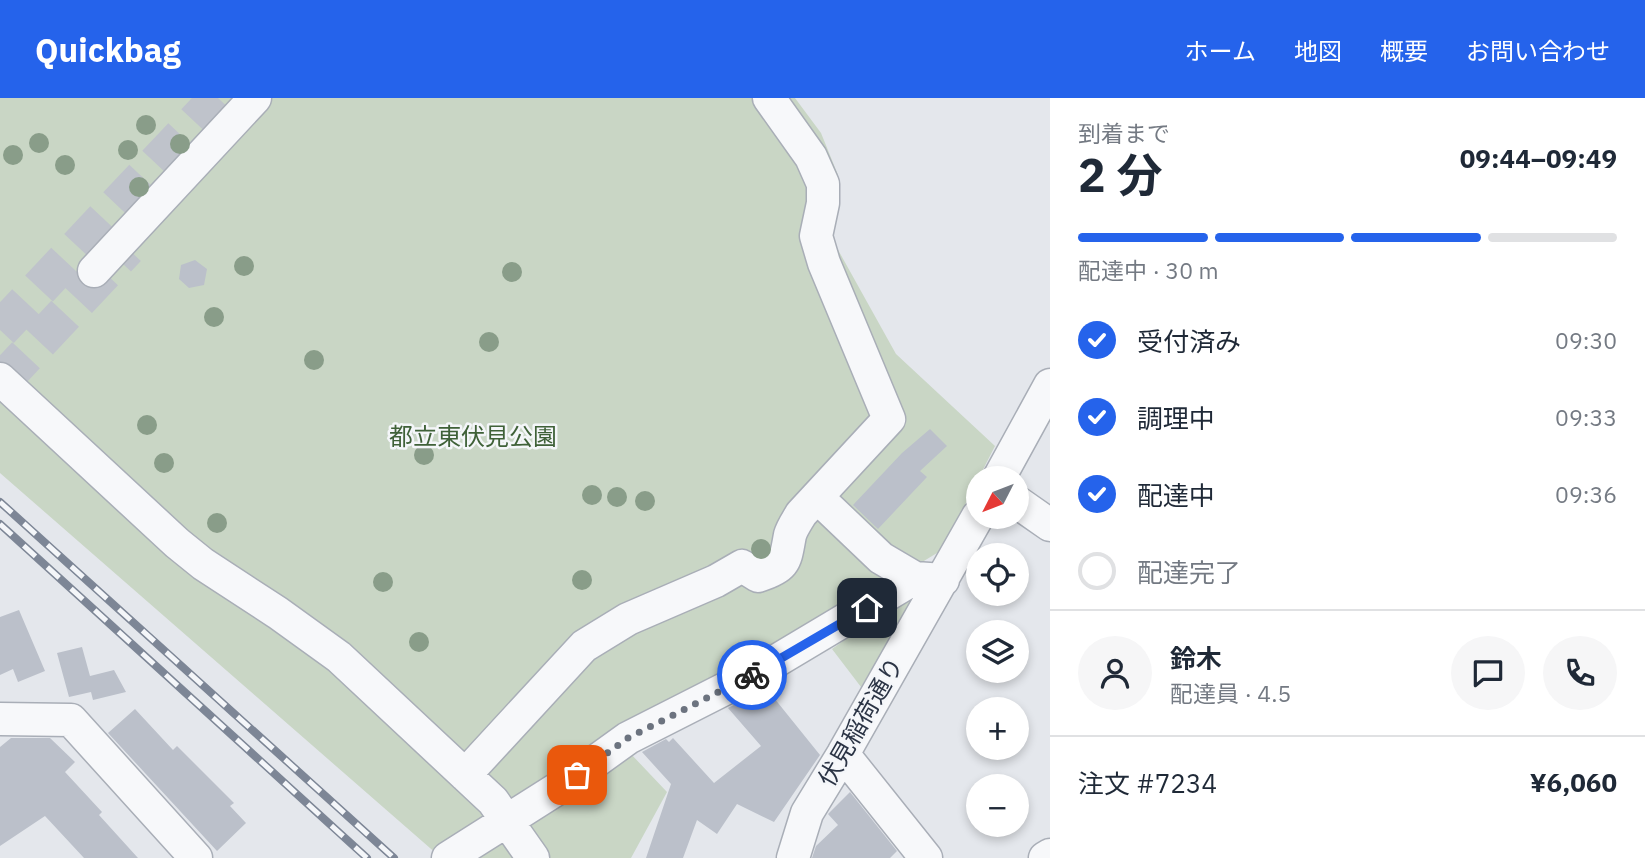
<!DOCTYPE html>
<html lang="ja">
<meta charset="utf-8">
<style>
:root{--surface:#fff;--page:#f6f6f7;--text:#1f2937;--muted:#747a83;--line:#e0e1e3;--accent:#2563eb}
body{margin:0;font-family:"IBM Plex Sans","Noto Sans JP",sans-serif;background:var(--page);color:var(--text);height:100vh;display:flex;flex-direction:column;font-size:26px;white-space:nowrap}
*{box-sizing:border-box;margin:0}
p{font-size:23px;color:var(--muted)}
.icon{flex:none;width:38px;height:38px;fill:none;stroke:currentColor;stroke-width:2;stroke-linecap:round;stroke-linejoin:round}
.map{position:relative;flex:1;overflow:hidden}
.panel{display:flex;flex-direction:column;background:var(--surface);width:595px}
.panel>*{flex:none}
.needle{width:46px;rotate:228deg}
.controls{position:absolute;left:966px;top:368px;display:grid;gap:14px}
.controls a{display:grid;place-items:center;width:63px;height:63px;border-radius:50%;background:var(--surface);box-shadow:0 4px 10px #0003;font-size:35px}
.pin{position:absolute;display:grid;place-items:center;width:60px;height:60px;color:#fff;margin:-30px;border-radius:14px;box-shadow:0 4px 10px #0006}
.courier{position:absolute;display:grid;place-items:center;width:70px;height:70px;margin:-35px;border:5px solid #2563eb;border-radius:50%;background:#fff;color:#222;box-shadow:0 2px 9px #0007}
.head em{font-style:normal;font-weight:700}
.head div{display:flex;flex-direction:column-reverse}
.head{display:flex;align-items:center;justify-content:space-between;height:119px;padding:0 28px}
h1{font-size:46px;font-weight:700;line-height:52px}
.bar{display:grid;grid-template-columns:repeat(4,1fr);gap:10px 7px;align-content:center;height:84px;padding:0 28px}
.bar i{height:9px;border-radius:5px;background:var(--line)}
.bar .active{background:var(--accent)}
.bar p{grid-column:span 4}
.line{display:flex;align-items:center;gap:18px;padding:0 28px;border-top:2px solid var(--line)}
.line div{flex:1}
.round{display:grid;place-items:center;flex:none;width:74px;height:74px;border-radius:37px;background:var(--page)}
ol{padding:0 28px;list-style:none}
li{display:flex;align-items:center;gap:21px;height:77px}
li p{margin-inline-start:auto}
li .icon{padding:7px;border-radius:50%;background:var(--accent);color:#fff;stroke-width:4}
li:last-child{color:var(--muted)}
li i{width:38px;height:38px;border:4px solid var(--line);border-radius:50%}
header{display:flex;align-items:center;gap:42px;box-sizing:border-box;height:98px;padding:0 35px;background:var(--accent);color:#fff}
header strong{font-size:33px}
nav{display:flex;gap:38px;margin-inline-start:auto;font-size:24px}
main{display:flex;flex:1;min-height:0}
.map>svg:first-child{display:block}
.green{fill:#c9d6c5}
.building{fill:#bbc0ca}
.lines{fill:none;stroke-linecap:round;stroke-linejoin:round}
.major-tunnel{stroke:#bfc3cb;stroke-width:38;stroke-dasharray:38 19;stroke-linecap:butt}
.minor-casing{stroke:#a9aeb7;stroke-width:35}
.minor{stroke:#f7f8fa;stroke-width:32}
.rail-casing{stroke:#7d8696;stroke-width:8}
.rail{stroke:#f4f6f9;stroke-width:5;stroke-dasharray:16;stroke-linecap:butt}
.tree{fill:#899d89}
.done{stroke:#6c737f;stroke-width:7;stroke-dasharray:0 12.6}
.route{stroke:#2563eb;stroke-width:9}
.labels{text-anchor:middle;stroke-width:5;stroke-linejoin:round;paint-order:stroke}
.park-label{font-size:24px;fill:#3f6138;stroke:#f4f6f9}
.street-label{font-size:24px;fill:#2b3445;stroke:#f4f6f9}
</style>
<header>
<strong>Quickbag</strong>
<nav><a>ホーム</a><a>地図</a><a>概要</a><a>お問い合わせ</a></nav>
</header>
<main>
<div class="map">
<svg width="1050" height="760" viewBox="0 0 1050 760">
<rect width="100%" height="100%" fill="#e4e7ec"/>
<path class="green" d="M 0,0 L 795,0 L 821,35 L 838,77 L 832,141 L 896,256 L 995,348 L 942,452 L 438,757 L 0,375 Z
M 917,496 L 861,589 L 832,551 L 900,502 Z
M 630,655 L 667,694 L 631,760 L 461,760 Z"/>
<path class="building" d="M 195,162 L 207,171 L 204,187 L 189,190 L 179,181 L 181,167 Z
M 930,331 L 947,348 L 920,373 L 927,379 L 878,431 L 853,407 L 902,355 Z
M 19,512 L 45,573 L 18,584 L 13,571 L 0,577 L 0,519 Z
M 82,549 L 90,578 L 114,572 L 126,594 L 93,602 L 91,594 L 69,599 L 57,555 Z
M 766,590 L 820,657 L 774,724 L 737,706 L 717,736 L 697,722 L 683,760 L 646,760 L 671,686 L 642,654 L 666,641 L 669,644 L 673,640 L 714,685 L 761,648 L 728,610 Z
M 135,611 L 173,652 L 177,648 L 234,705 L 230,708 L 246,725 L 217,753 L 108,635 Z
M 11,640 L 50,640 L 75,664 L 65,674 L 102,714 L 99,717 L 138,760 L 84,760 L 45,718 L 0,748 L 0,649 Z
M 850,694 L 897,753 L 890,760 L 812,760 L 816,748 L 838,727 L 828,716 Z"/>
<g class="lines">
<path class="major-tunnel" d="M 0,232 L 218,0
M 0,285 L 127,150"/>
<defs>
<path id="minor" d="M 94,173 L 255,0
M 0,281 L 177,445 L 203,466 L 278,515 L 339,559 L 493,703 L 533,760
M 999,380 L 1050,287
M 817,399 L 881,460 L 915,480
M 1017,404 L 1050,427
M 0,621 L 71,622 L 196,760
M 843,656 L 926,760
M 465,677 L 584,548 L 628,521 L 716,483 L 742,468 L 758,478 C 787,469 785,463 790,437 C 792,430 797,423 801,416 L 889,321 L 824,165 L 816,138 L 823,105 L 823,86 L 811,59 L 769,0
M 448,760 L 560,689 L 628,640 L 756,575 L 915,480 L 943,482
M 793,760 L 807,715 L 843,656 L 978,418
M 1045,760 L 1050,757"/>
</defs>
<use href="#minor" class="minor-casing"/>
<use href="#minor" class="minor"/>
<defs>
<path id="rail" d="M 0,404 L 394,760
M 0,426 L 367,760"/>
</defs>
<use href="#rail" class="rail-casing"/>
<use href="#rail" class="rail"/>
</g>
<g class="tree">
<circle cx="146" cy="27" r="10"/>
<circle cx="39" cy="45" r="10"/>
<circle cx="180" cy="46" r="10"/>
<circle cx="128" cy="52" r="10"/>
<circle cx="13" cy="57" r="10"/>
<circle cx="65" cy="67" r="10"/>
<circle cx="139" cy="89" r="10"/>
<circle cx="244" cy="168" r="10"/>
<circle cx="512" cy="174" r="10"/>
<circle cx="214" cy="219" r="10"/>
<circle cx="489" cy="244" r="10"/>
<circle cx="314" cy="262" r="10"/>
<circle cx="147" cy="327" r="10"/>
<circle cx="424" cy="357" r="10"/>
<circle cx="164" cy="365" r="10"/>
<circle cx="592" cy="397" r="10"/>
<circle cx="617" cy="399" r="10"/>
<circle cx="645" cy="403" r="10"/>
<circle cx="217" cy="425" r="10"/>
<circle cx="761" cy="451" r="10"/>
<circle cx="582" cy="482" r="10"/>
<circle cx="383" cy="484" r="10"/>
<circle cx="419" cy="544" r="10"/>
</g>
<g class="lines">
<path class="done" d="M 577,677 L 628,640 L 752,577"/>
<path class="route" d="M 752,577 L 867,510"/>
</g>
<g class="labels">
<g class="park-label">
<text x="473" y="347">都立東伏見公園</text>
</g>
<g class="street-label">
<text transform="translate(861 624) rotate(-60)" y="8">伏見稲荷通り</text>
</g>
</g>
</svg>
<div class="controls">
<a><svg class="needle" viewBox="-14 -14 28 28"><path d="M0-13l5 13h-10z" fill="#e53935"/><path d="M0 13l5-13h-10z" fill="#747a83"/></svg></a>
<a><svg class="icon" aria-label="locate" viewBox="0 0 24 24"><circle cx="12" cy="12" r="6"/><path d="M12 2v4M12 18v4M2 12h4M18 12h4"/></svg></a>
<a><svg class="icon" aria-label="layers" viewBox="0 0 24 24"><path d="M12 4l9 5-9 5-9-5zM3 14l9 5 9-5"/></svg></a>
<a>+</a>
<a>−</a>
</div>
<div class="pin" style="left:577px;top:677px;background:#ea580c"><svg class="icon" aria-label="bag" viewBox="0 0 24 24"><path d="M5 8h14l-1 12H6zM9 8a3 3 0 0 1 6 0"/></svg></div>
<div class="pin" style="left:867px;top:510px;background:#1f2937"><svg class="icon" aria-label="home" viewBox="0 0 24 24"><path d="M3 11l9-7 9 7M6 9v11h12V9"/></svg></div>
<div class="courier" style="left:752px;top:577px"><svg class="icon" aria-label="bike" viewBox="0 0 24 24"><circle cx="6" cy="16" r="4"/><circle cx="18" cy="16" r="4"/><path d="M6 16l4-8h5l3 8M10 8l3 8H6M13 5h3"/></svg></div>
</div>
<section class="panel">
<div class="head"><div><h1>2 分</h1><p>到着まで</p></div><em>09:44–09:49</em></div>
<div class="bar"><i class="active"></i><i class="active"></i><i class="active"></i><i></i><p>配達中 · 30 m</p></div>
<ol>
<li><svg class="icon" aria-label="check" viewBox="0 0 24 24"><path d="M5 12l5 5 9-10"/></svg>受付済み<p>09:30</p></li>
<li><svg class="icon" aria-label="check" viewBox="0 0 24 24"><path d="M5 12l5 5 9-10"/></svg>調理中<p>09:33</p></li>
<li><svg class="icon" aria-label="check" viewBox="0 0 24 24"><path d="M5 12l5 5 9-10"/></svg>配達中<p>09:36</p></li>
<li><i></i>配達完了</li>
</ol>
<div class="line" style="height:126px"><a class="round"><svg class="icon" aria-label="person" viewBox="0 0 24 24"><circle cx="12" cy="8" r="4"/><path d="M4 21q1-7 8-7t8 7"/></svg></a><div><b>鈴木</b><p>配達員 · 4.5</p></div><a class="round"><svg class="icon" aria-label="chat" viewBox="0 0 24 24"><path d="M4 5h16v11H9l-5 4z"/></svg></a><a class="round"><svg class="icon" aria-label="phone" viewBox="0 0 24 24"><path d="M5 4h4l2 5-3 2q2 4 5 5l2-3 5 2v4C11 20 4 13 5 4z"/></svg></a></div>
<div class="line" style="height:91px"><div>注文 #7234</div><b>¥6,060</b></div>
</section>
</main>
